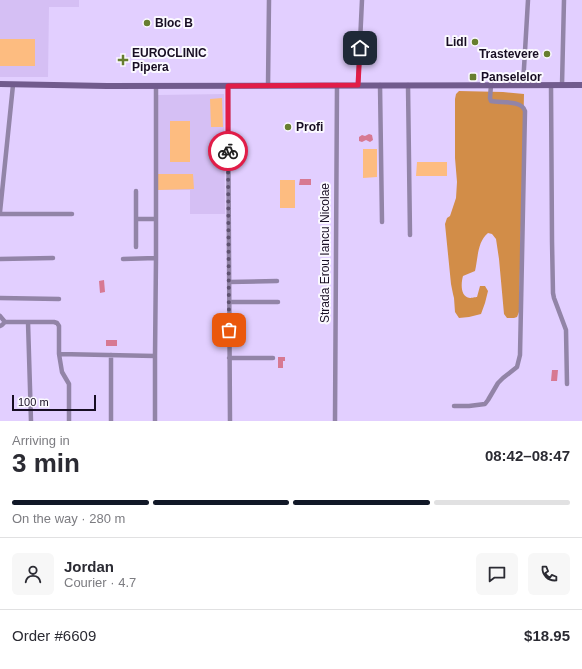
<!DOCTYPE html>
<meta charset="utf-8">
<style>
:root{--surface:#fff;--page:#f7f7f7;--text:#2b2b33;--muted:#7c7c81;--line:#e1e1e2;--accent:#111827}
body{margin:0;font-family:Helvetica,sans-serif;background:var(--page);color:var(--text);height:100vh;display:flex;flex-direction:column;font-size:15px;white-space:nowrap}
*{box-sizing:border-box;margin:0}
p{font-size:13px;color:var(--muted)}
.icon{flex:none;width:22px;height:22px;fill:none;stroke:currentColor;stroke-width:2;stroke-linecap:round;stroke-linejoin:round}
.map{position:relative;height:421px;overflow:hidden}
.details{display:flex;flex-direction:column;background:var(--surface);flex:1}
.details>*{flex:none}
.scale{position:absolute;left:12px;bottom:10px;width:84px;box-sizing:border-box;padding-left:4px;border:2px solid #180e23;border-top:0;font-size:11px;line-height:14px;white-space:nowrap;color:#180e23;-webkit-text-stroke:3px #fbf9ff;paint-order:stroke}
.pin{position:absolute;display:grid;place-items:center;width:34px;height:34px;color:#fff;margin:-17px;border-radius:8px;box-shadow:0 2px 6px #0006}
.courier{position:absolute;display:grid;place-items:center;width:40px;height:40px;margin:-20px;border:3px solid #e11d48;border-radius:50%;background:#fff;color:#222;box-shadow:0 1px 5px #0007}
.overview em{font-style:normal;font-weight:700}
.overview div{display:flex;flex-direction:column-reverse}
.overview{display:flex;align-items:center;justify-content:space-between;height:68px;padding:0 12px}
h1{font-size:26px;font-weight:700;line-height:30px}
.bar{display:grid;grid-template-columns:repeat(4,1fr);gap:6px 4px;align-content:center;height:48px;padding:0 12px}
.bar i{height:5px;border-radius:3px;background:var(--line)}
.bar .selected{background:var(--accent)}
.bar p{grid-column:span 4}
.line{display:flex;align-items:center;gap:10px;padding:0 12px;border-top:1px solid var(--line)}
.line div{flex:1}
.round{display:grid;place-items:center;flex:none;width:42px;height:42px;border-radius:6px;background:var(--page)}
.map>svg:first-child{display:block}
.built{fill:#d5bff4}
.green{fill:#fdbc80}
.forest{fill:#d28d48}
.water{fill:#d77992}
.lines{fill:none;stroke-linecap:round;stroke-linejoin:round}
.street{stroke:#9284a7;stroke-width:4.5}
.secondary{stroke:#715b8d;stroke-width:6}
.done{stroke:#5f5270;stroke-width:4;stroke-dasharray:0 7.2}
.route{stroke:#e11d48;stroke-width:5}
.poi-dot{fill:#677e30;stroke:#fbf9ff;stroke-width:1.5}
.labels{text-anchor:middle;stroke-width:4;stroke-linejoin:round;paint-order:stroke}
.poi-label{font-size:12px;font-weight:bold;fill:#180e23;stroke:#fbf9ff;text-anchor:start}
.street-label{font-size:12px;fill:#180e23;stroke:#fbf9ff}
</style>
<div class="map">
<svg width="582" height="421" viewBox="0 0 582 421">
<rect width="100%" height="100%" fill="#e2cfff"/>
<path class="built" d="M 0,0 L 79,0 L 79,7 L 49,7 L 48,77 L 0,77 Z
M 224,94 L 225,214 L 190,214 L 190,190 L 158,190 L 158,95 Z"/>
<path class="green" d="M 0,39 L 35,39 L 35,66 L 0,66 Z
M 222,98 L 223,127 L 211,127 L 210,99 Z
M 170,121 L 190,121 L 190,162 L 170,162 Z
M 363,149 L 377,149 L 377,177 L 363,178 Z
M 417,162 L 447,162 L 447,176 L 416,176 Z
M 158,174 L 193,174 L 194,189 L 158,190 Z
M 280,180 L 295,180 L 295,208 L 280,208 Z"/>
<path class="forest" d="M 459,91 L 503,92 L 524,94 L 519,312 L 517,317 L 514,318 L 507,318 L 504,314 L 499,259 L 496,239 L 492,234 L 488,233 C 477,242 478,259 475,271 L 463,276 C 461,283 460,297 470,298 C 471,298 476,297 477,297 L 480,286 L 485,286 L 488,291 L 485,303 L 481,314 L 469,317 L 459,318 L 455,312 L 454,298 L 453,294 L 451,284 L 445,224 L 447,218 L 450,216 L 456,198 L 457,182 L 455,158 L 455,99 L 456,94 Z"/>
<path class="water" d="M 369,134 L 372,135 L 373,140 L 370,142 L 366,140 L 362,142 L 359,141 L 359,137 L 362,135 L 365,136 Z
M 300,179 L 311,179 L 311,185 L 299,185 Z
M 104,280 L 105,292 L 100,293 L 99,281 Z
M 106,340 L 117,340 L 117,346 L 106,346 Z
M 278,357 L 285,357 L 285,361 L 283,361 L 283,368 L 278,368 Z
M 552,370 L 558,370 L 557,381 L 551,381 Z"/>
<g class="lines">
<path class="street" d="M 358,85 L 362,0
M 380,85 L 382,222
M 408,85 L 410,235
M 523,85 L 528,0
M 551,85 L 552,241 L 553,293 L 554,298 L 566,330 L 567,384
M 562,85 L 564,0
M 228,86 L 230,421
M 268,86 L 269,0
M 0,212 L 13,85
M 0,214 L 72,214
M 136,219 L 156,219
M 136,247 L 136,191
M 0,259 L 53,258
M 123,259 L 156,258
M 229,282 L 277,281
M 0,298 L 59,299
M 229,302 L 278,302
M 0,316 L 5,322
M 28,322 L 31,421
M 0,326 L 2,325 L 5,322 L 54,322 L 57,323 L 59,326 L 59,354 L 62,372 L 69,384 L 69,421
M 59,354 L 155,356
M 229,358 L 273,358
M 454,406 L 469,406 L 485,404 L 488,400 L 498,383 L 503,378 L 517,367 L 520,355 L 525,111 C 522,100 501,103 491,101 L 490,98 L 491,85
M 111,421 L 111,355
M 155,421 L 155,356 L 156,258 L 156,86
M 335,421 L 337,85"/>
<path class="secondary" d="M 0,84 L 107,86 L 582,85"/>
</g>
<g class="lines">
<path class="done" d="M 228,151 L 229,330"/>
<path class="route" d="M 228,151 L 228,86 L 358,85 L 360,48"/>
</g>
<g class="poi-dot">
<circle cx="147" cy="23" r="4"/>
<circle cx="475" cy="42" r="4"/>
<circle cx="547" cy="54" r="4"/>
<path d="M121 54h4v4h4v4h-4v4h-4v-4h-4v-4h4z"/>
<rect x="469" y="73" width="8" height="8" rx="2"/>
<circle cx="288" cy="127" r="4"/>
</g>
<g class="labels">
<g class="poi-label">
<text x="155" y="27">Bloc B</text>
<text x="467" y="46" text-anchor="end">Lidl</text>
<text x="132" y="57">EUROCLINIC<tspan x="132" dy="14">Pipera</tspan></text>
<text x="539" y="58" text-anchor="end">Trastevere</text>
<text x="481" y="81">Panselelor</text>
<text x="296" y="131">Profi</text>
</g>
<g class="street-label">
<text transform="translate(325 253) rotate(-90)" y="4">Strada Erou Iancu Nicolae</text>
</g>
</g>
</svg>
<div class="scale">100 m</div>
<div class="pin" style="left:229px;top:330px;background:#ea580c"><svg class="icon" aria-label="bag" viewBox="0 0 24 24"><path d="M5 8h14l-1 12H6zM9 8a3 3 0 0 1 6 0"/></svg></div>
<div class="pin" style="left:360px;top:48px;background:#1f2937"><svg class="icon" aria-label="home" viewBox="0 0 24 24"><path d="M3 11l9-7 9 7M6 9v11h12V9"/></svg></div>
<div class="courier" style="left:228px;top:151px"><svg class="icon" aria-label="bike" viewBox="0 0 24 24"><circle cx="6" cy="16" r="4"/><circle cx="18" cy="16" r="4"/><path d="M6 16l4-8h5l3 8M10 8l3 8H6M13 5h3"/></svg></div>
</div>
<section class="details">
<div class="overview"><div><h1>3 min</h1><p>Arriving in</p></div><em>08:42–08:47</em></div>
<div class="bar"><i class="selected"></i><i class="selected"></i><i class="selected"></i><i></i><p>On the way · 280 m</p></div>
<div class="line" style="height:72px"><a class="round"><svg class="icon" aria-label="person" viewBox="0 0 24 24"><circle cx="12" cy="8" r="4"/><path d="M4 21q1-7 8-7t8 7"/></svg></a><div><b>Jordan</b><p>Courier · 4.7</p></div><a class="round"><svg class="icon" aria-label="chat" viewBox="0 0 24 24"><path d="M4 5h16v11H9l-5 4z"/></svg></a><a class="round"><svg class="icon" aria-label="phone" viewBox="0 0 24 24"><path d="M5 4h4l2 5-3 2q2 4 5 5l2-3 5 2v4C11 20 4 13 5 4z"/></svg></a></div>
<div class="line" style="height:52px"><div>Order #6609</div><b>$18.95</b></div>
</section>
